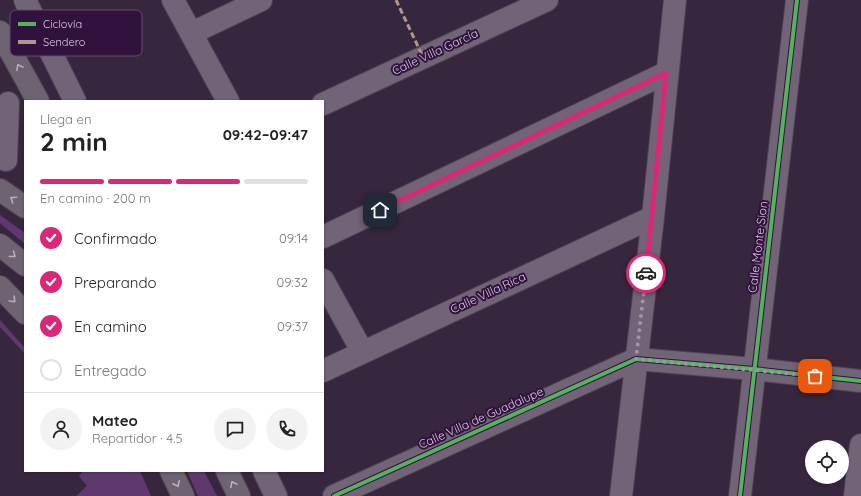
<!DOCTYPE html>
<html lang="es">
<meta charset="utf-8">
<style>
:root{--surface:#fff;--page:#f2f2f2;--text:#222;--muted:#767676;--line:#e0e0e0;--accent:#db2777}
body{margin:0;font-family:Quicksand,sans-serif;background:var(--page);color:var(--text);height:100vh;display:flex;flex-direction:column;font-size:15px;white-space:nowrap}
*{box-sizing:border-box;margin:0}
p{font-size:13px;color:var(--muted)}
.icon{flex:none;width:22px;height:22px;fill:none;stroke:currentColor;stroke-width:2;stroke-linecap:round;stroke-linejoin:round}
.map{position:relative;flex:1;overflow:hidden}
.details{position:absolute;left:24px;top:100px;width:300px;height:372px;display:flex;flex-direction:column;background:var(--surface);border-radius:0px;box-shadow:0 1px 3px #0004}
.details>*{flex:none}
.tools{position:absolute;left:805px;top:440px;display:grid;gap:8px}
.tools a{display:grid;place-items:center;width:44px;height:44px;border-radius:50%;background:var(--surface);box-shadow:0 1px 3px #0004;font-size:20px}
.pin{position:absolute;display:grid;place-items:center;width:34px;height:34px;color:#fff;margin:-17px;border-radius:8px;box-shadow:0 2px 6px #0006}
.courier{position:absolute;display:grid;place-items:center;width:40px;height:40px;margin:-20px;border:3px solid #db2777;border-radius:50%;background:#fff;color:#222;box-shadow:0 1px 5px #0007}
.headline em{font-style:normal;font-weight:700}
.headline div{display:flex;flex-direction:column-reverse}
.headline{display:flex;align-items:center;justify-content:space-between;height:68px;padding:0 16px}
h1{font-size:26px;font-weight:700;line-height:30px}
.bar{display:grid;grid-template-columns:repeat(4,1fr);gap:6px 4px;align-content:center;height:48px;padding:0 16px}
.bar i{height:5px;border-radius:3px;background:var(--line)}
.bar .on{background:var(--accent)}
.bar p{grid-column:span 4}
.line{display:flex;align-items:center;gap:10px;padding:0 16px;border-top:1px solid var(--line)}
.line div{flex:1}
.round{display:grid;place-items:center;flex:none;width:42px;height:42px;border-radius:21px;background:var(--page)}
ol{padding:0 16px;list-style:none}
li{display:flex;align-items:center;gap:12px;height:44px}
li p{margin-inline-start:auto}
li .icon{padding:4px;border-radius:50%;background:var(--accent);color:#fff;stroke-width:4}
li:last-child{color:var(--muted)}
li i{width:22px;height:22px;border:2px solid var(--line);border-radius:50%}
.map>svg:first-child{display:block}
.green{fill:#5f396e}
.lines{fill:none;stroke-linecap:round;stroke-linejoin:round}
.minor-casing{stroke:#504256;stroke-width:24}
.major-casing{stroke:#504256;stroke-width:24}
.minor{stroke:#716477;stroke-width:22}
.major{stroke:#6d6371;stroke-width:22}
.quiet{stroke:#b2968c;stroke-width:3;stroke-dasharray:6 3;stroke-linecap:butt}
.cycleway-casing{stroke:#31123d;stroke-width:6}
.cycleway{stroke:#56b35d;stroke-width:4}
.oneway{stroke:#bcacc3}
.done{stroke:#a492ab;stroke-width:4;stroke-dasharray:0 7.2}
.route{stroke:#db2777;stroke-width:5}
.labels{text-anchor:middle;stroke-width:4;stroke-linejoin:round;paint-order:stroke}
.street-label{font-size:12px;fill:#decce6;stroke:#31123d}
.key{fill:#31123d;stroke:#654a70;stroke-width:1}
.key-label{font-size:11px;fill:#decce6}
</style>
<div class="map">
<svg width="861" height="496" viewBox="0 0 861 496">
<rect width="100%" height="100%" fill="#37273e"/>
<path class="green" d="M 0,215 L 25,233 L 25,244 L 0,223 Z
M 0,320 L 25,348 L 25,354 L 0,327 Z
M 83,471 L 140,471 L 151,496 L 76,496 L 87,486 L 79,476 Z
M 187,471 L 204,471 L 217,496 L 198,496 Z"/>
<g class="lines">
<defs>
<path id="minor" d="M 25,0 L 75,101
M 173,0 L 228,101
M 192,33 L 261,0
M 323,104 L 547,0
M 6,160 L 8,103
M 323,237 L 666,73
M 323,280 L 362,351
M 323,371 L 653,217
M 264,471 L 276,496
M 334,496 L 636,359 L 754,369 L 861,381
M 621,496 L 653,217 L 675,0
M 740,496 L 797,0
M 855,496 L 861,445"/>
<path id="major" d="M 0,32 L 38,101
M 0,190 L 25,207
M 0,245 L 25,265
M 0,287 L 25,313
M 171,471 L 183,496
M 227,471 L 239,496"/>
</defs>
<use href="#minor" class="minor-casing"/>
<use href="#major" class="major-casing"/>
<use href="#minor" class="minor"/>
<use href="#major" class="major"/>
<path class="quiet" d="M 396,0 L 423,57"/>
<defs>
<path id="cycleway" d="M 334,496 L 636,359 L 754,369 L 861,381
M 740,496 L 797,0"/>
</defs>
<use href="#cycleway" class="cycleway-casing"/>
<use href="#cycleway" class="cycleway"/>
</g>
<defs><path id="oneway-chevron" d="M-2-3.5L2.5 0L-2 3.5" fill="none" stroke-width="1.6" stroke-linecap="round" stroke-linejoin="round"/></defs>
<g class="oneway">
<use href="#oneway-chevron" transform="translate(19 67) rotate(-118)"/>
<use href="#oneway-chevron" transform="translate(13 199) rotate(-146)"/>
<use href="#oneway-chevron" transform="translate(13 255) rotate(38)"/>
<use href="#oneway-chevron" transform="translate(13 300) rotate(46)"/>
<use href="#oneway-chevron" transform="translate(177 484) rotate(65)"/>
<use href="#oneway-chevron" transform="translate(233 484) rotate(-117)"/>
</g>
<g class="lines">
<path class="done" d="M 646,273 L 636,359 L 815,376"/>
<path class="route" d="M 380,210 L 666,73 L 646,273"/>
</g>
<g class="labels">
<g class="street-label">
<text transform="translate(435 52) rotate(-25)" y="4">Calle Villa García</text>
<text transform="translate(758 247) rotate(-83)" y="4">Calle Monte Sion</text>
<text transform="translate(488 293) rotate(-25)" y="4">Calle Villa Rica</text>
<text transform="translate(481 418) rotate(-24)" y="4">Calle Villa de Guadalupe</text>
</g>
</g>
<rect x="10" y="10" width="132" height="46" rx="6" class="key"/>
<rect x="18" y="22" width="18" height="4" fill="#56b35d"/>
<rect x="18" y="40" width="18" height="4" fill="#b2968c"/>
<g class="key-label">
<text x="43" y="28">Ciclovía</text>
<text x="43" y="46">Sendero</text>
</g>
</svg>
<div class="tools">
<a><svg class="icon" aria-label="locate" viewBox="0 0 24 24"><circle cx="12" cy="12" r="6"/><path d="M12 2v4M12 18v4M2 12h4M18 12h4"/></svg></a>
</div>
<div class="pin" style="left:815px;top:376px;background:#ea580c"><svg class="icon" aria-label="bag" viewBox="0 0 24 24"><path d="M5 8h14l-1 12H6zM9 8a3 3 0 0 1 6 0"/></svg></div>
<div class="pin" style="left:380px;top:210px;background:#1f2937"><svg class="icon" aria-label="home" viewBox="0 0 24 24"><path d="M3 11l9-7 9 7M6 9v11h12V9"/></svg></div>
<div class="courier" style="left:646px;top:273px"><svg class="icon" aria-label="car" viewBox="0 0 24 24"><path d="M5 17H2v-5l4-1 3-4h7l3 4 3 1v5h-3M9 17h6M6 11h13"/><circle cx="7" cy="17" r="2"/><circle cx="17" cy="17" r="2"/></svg></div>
<section class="details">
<div class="headline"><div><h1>2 min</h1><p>Llega en</p></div><em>09:42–09:47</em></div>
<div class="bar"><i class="on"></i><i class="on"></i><i class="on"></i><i></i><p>En camino · 200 m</p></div>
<ol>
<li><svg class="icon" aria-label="check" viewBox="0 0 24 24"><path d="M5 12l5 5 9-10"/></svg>Confirmado<p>09:14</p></li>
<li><svg class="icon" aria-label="check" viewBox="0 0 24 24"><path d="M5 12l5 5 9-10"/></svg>Preparando<p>09:32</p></li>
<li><svg class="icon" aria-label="check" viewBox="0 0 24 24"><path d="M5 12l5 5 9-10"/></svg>En camino<p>09:37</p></li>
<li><i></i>Entregado</li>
</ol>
<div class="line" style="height:72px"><a class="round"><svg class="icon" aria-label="person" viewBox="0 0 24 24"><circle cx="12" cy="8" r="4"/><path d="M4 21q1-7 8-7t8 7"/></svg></a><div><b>Mateo</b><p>Repartidor · 4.5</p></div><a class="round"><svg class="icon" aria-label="chat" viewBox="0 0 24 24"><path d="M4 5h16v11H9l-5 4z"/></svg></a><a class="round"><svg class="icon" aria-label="phone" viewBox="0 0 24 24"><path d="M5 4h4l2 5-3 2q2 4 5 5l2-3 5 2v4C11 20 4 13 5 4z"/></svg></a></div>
</section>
</div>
